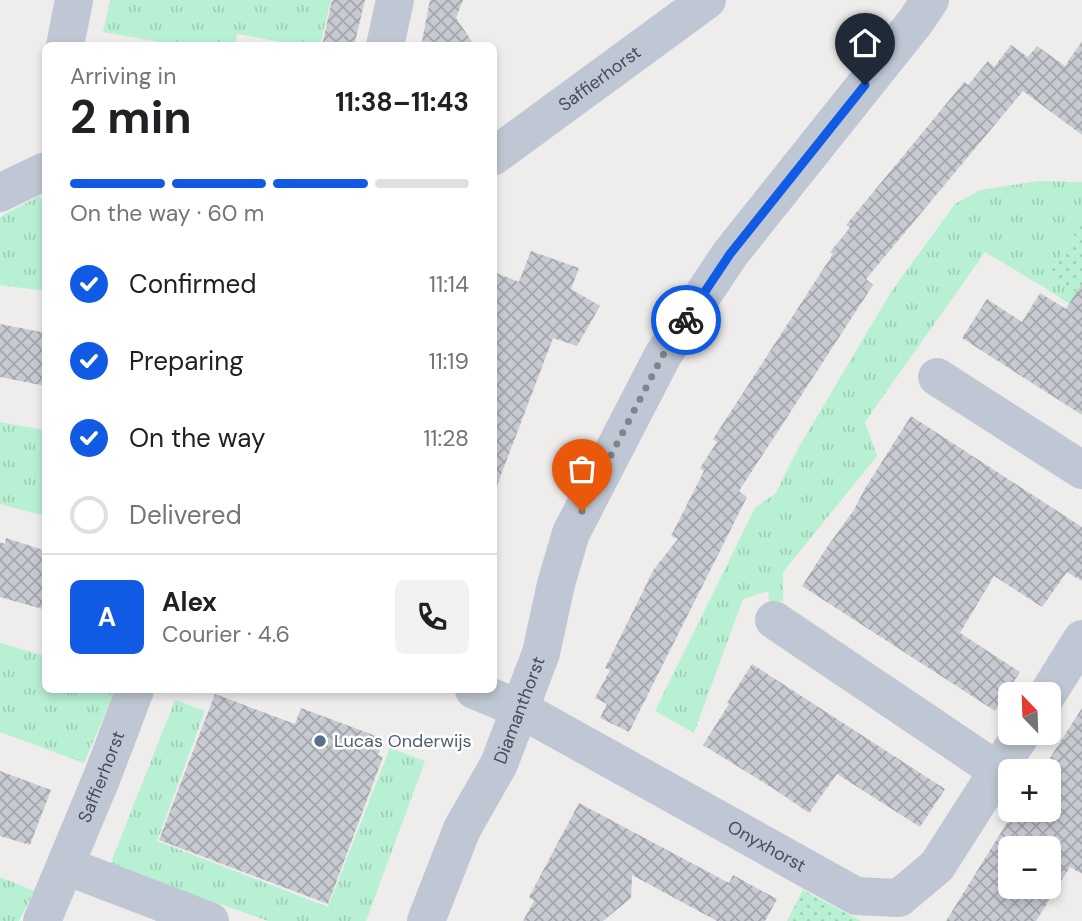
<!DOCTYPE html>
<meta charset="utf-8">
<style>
:root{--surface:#fff;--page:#f2f2f2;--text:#202124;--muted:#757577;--line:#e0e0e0;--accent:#115be4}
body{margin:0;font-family:"DM Sans",sans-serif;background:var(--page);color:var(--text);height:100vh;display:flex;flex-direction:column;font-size:26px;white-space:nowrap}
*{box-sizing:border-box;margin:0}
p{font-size:23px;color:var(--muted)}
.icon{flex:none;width:38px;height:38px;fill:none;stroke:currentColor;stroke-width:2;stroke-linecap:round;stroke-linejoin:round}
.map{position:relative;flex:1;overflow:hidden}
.side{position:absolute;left:42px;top:42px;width:455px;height:651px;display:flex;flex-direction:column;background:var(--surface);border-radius:10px;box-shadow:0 4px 10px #0003}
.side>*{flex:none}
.needle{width:46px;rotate:337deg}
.buttons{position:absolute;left:998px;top:682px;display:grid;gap:14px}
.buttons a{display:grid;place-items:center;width:63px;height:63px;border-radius:10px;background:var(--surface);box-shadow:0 4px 10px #0003;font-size:35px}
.pin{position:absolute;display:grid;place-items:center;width:60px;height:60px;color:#fff;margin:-72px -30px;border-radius:50% 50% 50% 0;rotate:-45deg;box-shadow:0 0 7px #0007}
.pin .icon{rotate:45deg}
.courier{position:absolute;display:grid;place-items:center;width:70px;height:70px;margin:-35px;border:5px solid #115be4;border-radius:50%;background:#fff;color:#222;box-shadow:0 2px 9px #0007}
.head em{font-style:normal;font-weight:700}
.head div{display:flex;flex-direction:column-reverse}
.head{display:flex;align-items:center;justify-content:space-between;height:119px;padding:0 28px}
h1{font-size:46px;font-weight:700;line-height:52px}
.bar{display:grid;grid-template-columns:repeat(4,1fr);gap:10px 7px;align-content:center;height:84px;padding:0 28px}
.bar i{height:9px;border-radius:5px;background:var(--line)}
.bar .active{background:var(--accent)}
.bar p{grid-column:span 4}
.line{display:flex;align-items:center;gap:18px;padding:0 28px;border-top:2px solid var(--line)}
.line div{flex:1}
.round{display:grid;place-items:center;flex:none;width:74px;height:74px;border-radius:10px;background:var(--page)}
ol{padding:0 28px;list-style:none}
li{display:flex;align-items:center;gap:21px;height:77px}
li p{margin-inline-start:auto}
li .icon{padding:7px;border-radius:50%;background:var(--accent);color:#fff;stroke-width:4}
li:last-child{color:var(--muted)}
li i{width:38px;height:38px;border:4px solid var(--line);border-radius:50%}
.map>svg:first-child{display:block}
.grass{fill:url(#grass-tufts)}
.park{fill:url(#park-dots)}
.building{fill:url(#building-cross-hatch);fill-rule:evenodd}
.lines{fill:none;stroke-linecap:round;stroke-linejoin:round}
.minor{stroke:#bec7d3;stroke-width:38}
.done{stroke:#80858d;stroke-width:7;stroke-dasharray:0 12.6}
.route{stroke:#115be4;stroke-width:9}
.service-dot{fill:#5c6f8a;stroke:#fff;stroke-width:2.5}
.labels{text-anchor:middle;stroke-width:5;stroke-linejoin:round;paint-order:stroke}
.street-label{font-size:18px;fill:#444e5a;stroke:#fff}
.service-label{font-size:18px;fill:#4e5e75;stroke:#fff;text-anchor:start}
</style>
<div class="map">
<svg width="1082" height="921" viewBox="0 0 1082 921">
<defs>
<pattern id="grass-tufts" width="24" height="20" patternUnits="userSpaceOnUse" patternTransform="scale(1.75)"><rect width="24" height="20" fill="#b7f0d2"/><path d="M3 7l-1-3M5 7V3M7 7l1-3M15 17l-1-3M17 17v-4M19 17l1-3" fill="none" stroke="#9fcfb7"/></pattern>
<pattern id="park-dots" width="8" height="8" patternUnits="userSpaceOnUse" patternTransform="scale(1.75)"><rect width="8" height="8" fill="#b7f0d2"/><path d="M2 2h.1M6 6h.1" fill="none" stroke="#9fcfb7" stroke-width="1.8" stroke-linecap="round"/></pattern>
<pattern id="building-cross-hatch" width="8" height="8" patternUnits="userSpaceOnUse" patternTransform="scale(1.75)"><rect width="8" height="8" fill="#c8cad2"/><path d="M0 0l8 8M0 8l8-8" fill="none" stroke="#a4a6ad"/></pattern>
</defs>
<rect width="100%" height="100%" fill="#efecec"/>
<path class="grass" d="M 110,0 L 331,0 L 320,45 L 300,45 L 237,34 L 235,45 L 176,45 L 103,32 Z
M 1039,181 L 1082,182 L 1082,222 L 1049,275 L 1082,296 L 1082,312 L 1042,286 L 985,252 L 865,422 L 877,456 L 783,572 L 783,601 L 769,602 L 768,591 L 743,599 L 694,733 L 655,711 L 755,508 L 775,494 L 799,447 L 891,292 L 955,204 L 980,190 Z
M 39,196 L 45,203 L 45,291 L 0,285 L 0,217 Z
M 0,422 L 45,430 L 45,516 L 0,504 Z
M 0,643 L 45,656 L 46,690 L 115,690 L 84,763 L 0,732 Z
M 175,700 L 205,711 L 157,841 L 328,907 L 390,748 L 425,761 L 366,921 L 268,921 L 110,865 Z
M 0,877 L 34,891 L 19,921 L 0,921 Z"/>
<path class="park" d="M 1082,222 L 1082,296 L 1049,275 Z
M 803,890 L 861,921 L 787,921 Z"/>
<path class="building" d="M 332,0 L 365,0 L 354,46 L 322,46 Z
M 430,0 L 463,0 L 456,18 L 475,46 L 421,46 Z
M 1082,41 L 1082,135 L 1023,91 L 866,279 L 873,285 L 739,491 L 747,497 L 629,732 L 600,718 L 607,704 L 595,698 L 610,670 L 605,668 L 654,569 L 678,539 L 671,536 L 704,471 L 700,468 L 717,442 L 713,439 L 833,254 L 830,252 L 850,228 L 846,225 L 956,92 L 964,82 L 968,85 L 988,61 L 994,67 L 1011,45 L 1028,57 L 1037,46 L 1065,66 Z
M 531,251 L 579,268 L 571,289 L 600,306 L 577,346 L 553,338 L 496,488 L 494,487 L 494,272 L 519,282 Z
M 1082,283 L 1082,415 L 962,338 L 987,299 L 1022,322 L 1040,293 L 1066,309 Z
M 0,324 L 46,333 L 46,386 L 0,377 Z
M 911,416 L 1082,527 L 1082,581 L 1067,572 L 1042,607 L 994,576 L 960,633 L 1020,672 L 995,711 L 802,586 L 827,547 L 854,510 L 864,490 Z
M 6,538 L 46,551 L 46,610 L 0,597 L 0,542 L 5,544 Z
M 752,664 L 945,789 L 920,827 L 837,774 L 809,813 L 774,789 L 703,745 L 729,704 L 727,703 Z
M 215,694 L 295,724 L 301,708 L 384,739 L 378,755 L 383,757 L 328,904 L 159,840 Z
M 1082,708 L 1082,874 L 1070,867 L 1036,921 L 946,921 L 1015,810 L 1048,810 L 1048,772 L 1041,772 ZM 1010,849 L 1048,849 L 1048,887 L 1010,887 Z
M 0,771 L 51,790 L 30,845 L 0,836 Z
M 579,803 L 729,883 L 733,875 L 777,899 L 765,921 L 717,921 L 632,875 L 631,898 L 603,921 L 523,921 L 534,901 L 529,897 Z"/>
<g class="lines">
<g class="minor">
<path d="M 65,46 L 74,0"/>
<path d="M 385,46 L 395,0"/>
<path id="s1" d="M 494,156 L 707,0"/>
<path d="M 0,193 L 43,172 L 46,174"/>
<path d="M 937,377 L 1082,470"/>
<path d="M 774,620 L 998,771"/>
<path id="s2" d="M 474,690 L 520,709 L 856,896 L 899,898 L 937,866 L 1022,733"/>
<path d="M 1047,695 L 1082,639"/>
<path d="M 66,866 L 210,921"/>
<path id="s3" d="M 42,921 L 102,777 L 135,690"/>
<path id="s4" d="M 426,921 L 462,829 L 499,764 L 541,653 L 556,584 L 571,533 L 663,355 L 730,254 L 916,21 L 930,0"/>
</g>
</g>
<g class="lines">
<path class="done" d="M 582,511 L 663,355 L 686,320"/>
<path class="route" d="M 686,320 L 730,254 L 865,85"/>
</g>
<circle class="service-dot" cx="320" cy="741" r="7"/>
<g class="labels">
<g class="street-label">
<text dy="6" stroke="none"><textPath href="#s1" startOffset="131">Saffierhorst</textPath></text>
<text dy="6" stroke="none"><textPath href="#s4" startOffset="231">Diamanthorst</textPath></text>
<text dy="6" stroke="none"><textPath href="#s3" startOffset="156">Saffierhorst</textPath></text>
<text dy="6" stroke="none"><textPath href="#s2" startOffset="332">Onyxhorst</textPath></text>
</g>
<g class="service-label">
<text x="334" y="747">Lucas Onderwijs</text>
</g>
</g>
</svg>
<div class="buttons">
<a><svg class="needle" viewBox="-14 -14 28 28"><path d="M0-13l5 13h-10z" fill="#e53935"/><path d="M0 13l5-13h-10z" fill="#757577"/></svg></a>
<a>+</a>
<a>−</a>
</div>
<div class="pin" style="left:582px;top:511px;background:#ea580c"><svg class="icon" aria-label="bag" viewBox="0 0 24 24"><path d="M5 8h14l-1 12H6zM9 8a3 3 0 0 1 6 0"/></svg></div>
<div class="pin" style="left:865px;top:85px;background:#1f2937"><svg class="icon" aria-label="home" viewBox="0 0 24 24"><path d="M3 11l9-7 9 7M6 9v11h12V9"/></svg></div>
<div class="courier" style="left:686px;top:320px"><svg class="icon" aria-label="bike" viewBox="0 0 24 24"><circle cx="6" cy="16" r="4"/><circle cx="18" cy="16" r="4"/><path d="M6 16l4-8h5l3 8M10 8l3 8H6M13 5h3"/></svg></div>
<section class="side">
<div class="head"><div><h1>2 min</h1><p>Arriving in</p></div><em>11:38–11:43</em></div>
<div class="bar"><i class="active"></i><i class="active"></i><i class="active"></i><i></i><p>On the way · 60 m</p></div>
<ol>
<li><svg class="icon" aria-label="check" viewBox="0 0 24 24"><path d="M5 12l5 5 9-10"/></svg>Confirmed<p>11:14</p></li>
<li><svg class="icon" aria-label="check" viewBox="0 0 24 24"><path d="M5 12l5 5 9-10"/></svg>Preparing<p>11:19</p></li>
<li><svg class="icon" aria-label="check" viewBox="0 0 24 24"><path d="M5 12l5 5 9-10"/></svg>On the way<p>11:28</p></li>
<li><i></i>Delivered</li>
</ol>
<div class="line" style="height:126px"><b class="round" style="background:var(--accent);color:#fff">A</b><div><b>Alex</b><p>Courier · 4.6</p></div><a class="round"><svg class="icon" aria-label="phone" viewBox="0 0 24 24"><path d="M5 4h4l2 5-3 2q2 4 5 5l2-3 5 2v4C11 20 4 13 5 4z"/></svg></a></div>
</section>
</div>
